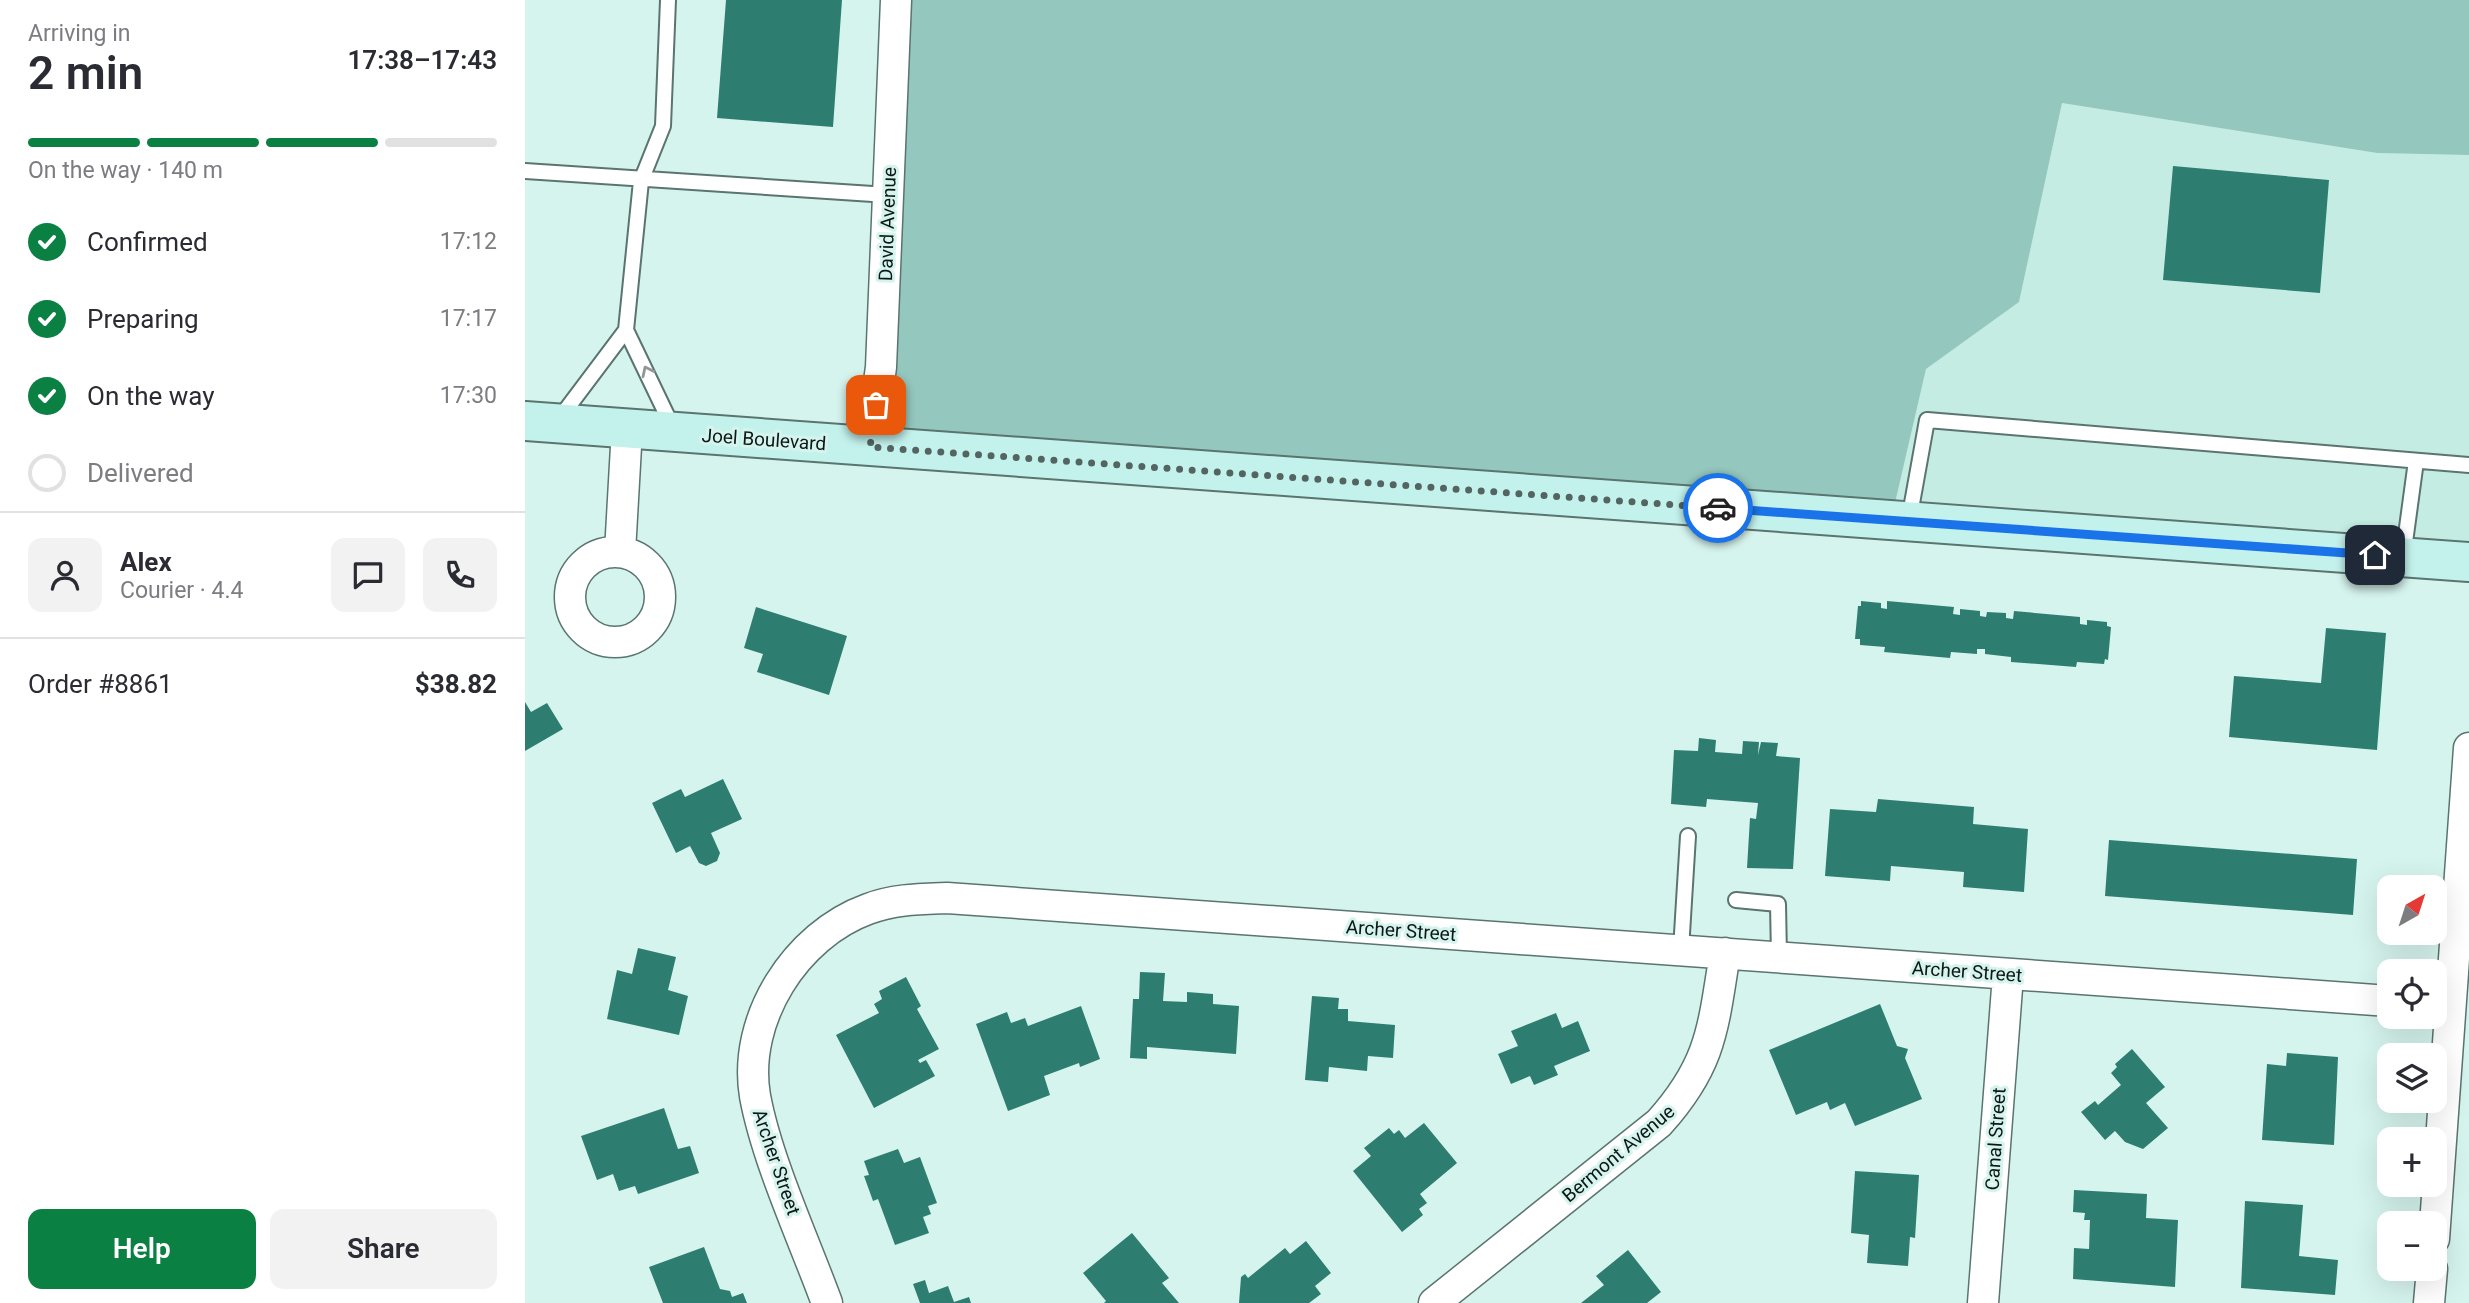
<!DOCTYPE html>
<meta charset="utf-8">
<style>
:root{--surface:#fff;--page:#f2f2f3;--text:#2b2b33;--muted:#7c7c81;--line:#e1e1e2;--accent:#0b8043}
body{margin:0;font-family:Roboto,sans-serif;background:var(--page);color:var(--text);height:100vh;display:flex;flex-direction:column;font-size:26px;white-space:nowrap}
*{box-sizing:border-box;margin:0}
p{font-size:23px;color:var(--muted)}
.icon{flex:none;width:38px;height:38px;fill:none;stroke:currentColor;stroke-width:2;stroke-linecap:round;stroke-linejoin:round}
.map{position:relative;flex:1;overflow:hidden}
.drawer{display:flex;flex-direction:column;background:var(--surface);width:525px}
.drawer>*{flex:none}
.needle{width:46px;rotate:39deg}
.controls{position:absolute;left:1852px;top:875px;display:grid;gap:14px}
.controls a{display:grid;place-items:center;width:70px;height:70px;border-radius:14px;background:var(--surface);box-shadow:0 7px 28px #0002;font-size:35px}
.pin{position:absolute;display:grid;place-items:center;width:60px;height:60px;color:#fff;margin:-30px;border-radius:14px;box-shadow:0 4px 10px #0006}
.courier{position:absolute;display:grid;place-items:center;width:70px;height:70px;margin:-35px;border:5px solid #1a73e8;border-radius:50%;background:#fff;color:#222;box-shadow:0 2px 9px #0007}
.overview em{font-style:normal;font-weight:600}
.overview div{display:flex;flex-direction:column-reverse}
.overview{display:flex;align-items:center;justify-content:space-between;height:119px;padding:0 28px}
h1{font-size:46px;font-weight:600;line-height:52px}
.bar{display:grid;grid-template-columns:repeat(4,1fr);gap:10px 7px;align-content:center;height:84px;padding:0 28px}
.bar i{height:9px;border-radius:5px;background:var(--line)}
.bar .current{background:var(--accent)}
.bar p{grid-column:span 4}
.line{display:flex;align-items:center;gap:18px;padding:0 28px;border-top:2px solid var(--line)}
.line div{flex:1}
.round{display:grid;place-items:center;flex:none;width:74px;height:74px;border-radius:14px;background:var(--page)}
ol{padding:0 28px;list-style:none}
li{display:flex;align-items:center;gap:21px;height:77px}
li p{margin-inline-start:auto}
li .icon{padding:7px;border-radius:50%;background:var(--accent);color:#fff;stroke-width:4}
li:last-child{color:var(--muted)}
li i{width:38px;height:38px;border:4px solid var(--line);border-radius:50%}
.cta{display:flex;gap:14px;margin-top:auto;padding:14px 28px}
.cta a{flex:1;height:80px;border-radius:14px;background:var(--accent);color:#fff;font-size:28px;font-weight:600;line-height:80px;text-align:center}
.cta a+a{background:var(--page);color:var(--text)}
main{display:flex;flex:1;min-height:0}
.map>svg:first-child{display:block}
.built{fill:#c4ece3}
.green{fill:#94c7bd}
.building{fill:#2e7d71}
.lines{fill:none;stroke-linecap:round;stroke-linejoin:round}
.lane-casing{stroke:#5a746f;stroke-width:18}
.street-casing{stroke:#5a746f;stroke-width:33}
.secondary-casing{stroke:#5a746f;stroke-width:42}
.lane{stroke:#fff;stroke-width:14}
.street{stroke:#fff;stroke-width:30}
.secondary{stroke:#c3f2ec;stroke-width:38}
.oneway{stroke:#929796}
.done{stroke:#536461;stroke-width:7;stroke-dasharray:0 12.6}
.route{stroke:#1a73e8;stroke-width:9}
.labels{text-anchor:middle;stroke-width:6;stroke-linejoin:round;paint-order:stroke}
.street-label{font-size:19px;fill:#0d1715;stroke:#d6f4ee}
</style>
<main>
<section class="drawer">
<div class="overview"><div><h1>2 min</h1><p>Arriving in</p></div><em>17:38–17:43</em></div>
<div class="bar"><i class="current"></i><i class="current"></i><i class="current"></i><i></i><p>On the way · 140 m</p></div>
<ol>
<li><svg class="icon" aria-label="check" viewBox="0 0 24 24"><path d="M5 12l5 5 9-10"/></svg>Confirmed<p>17:12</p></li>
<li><svg class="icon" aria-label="check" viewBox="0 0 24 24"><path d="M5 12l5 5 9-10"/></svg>Preparing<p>17:17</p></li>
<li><svg class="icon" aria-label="check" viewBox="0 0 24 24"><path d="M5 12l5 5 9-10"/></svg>On the way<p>17:30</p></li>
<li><i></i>Delivered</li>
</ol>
<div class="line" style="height:126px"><a class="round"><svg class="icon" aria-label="person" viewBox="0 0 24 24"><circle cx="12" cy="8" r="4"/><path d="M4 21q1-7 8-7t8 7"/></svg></a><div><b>Alex</b><p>Courier · 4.4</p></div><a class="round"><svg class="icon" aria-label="chat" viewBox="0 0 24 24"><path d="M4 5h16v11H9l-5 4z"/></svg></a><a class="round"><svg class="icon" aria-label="phone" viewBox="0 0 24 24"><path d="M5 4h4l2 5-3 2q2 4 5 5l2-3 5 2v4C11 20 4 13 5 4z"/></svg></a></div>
<div class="line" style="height:91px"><div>Order #8861</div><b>$38.82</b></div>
<div class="cta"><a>Help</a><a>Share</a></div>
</section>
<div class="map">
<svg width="1944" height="1303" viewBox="0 0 1944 1303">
<rect width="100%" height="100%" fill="#d6f4ee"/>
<path class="built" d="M 1537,103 L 1852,153 L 1944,155 L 1944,544 L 1370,503 L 1401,369 L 1494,302 Z"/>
<path class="green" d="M 387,0 L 1944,0 L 1944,155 L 1852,153 L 1537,103 L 1494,302 L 1401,369 L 1370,503 L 365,431 Z"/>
<path class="building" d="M 201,0 L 317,0 L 308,127 L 192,118 Z
M 1648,166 L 1804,180 L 1795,293 L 1638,280 Z
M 1336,601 L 1356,603 L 1356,608 L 1362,609 L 1362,601 L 1429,607 L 1428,614 L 1435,615 L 1435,609 L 1455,611 L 1455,616 L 1461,617 L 1462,612 L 1481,613 L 1481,618 L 1488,619 L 1489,611 L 1555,617 L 1555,624 L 1562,625 L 1562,620 L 1582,622 L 1582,626 L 1586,627 L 1583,660 L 1580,659 L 1579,664 L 1552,662 L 1551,667 L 1486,662 L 1486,657 L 1460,654 L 1460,649 L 1452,649 L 1452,654 L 1426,652 L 1425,658 L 1359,652 L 1360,647 L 1335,645 L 1335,639 L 1330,639 L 1333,606 L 1336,606 Z
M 231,607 L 322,636 L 304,695 L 232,672 L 238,654 L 219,648 Z
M 1801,628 L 1861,633 L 1852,750 L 1704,737 L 1709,676 L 1796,683 Z
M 0,702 L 6,712 L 22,703 L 38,729 L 0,751 Z
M 1174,738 L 1191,740 L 1190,752 L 1217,754 L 1218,741 L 1234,742 L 1233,755 L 1236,742 L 1253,743 L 1251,756 L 1275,758 L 1268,869 L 1222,868 L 1225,818 L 1231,819 L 1233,803 L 1182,799 L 1181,807 L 1146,804 L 1149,750 L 1173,751 Z
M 198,779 L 217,819 L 186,833 L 195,853 L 192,861 L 181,866 L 174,863 L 165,846 L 151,853 L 127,803 L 156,789 L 160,797 Z
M 1353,799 L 1449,807 L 1448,824 L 1503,829 L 1499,892 L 1438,887 L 1439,872 L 1366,866 L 1365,881 L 1300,876 L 1305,809 L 1351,812 Z
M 1584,840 L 1832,859 L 1828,915 L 1580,896 Z
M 113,948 L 151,957 L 143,990 L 163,996 L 154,1035 L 82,1019 L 92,970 L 107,974 Z
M 615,972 L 640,973 L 638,1001 L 662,1002 L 662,992 L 688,994 L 688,1004 L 714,1006 L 711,1054 L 622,1047 L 622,1059 L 605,1058 L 608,999 L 614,999 Z
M 381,977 L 396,1006 L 392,1009 L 414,1049 L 393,1060 L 395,1063 L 401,1060 L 410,1076 L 349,1108 L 311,1035 L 354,1013 L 349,1004 L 357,999 L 354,991 Z
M 787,996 L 814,998 L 813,1009 L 823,1009 L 823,1021 L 870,1025 L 868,1058 L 843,1056 L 842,1071 L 804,1067 L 803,1082 L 780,1080 Z
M 1355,1004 L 1372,1046 L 1383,1049 L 1380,1058 L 1397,1099 L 1330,1126 L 1320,1103 L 1305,1110 L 1302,1102 L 1271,1115 L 1244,1050 Z
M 556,1006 L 575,1059 L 555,1067 L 554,1063 L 519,1076 L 525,1095 L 483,1111 L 451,1024 L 482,1012 L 486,1023 L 500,1018 L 503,1026 Z
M 1031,1013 L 1037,1028 L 1053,1021 L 1065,1051 L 1029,1066 L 1033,1075 L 1009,1085 L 1005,1076 L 986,1084 L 973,1054 L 993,1046 L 986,1031 Z
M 1607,1049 L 1640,1087 L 1621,1103 L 1643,1128 L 1618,1149 L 1600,1142 L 1590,1131 L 1580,1140 L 1556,1112 L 1570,1101 L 1573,1105 L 1596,1085 L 1586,1073 L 1592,1067 L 1590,1064 Z
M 1762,1053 L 1813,1057 L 1809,1145 L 1737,1140 L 1742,1064 L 1761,1066 Z
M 139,1108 L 153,1149 L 165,1146 L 174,1173 L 113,1194 L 110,1186 L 94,1191 L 88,1174 L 72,1180 L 56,1136 Z
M 899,1123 L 932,1163 L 895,1194 L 902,1203 L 894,1209 L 898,1215 L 877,1232 L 828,1171 L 846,1156 L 839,1148 L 864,1128 L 869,1134 L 874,1130 L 880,1138 Z
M 373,1149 L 379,1163 L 395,1157 L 412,1203 L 403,1206 L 406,1214 L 398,1217 L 404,1233 L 370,1245 L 353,1199 L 348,1201 L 339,1176 L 344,1175 L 339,1161 Z
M 1330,1171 L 1394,1175 L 1390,1238 L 1385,1237 L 1383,1266 L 1342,1263 L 1344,1235 L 1326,1233 Z
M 1549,1190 L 1622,1194 L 1621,1218 L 1653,1220 L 1650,1287 L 1548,1279 L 1549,1248 L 1564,1249 L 1565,1220 L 1559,1220 L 1560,1213 L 1548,1212 Z
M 1720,1201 L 1778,1205 L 1774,1256 L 1813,1260 L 1810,1295 L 1716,1288 Z
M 607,1233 L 644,1278 L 637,1283 L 654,1303 L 579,1303 L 581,1301 L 558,1273 Z
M 781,1241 L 806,1273 L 790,1286 L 796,1294 L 784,1303 L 714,1303 L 716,1277 L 720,1274 L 723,1278 L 760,1248 L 765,1254 Z
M 179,1247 L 195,1289 L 205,1291 L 207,1297 L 218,1293 L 222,1303 L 138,1303 L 124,1267 Z
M 1103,1250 L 1136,1292 L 1122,1303 L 1056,1303 L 1079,1285 L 1071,1276 Z
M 400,1280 L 404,1293 L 423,1286 L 429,1302 L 444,1297 L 446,1303 L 395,1303 L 388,1284 Z"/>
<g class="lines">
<defs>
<path id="lane" d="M 0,171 L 363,195
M 101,330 L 116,181 L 138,126 L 143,0
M 34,419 L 101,330 L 148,428
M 1384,520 L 1402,420 L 1944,465
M 1878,557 L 1891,461
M 1211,900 L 1253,904 L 1254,957
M 1156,950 L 1163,836"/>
<path id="street" d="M 345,447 L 356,367 L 371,0
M45 597a45 45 0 1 1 90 0a45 45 0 1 1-90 0Z
M 95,552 L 102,429
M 1909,1239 L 1944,748
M 302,1303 C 279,1240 242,1161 230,1096 C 217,1019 271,935 343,909 C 369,899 395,899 422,898 L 1864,1001
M 909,1303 L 1134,1123 C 1187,1064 1188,1028 1200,953
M 1458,1303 L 1483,975
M 1904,1303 L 1907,1269"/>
<path id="secondary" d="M 0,421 L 1944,562"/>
</defs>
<use href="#lane" class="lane-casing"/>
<use href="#street" class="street-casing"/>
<use href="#secondary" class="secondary-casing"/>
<use href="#lane" class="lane"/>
<use href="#street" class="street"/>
<use href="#secondary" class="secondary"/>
</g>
<defs><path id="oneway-chevron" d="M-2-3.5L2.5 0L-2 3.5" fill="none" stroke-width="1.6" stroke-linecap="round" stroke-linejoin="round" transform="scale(1.75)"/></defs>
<use class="oneway" href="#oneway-chevron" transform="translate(122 371) rotate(-116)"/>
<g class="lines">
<path class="done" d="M 351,405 L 345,447 L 1193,508"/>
<path class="route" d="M 1193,508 L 1850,555"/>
</g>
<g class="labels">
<g class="street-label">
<text transform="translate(362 224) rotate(-88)" y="7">David Avenue</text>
<text transform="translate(239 439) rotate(4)" y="7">Joel Boulevard</text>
<text transform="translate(876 930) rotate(4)" y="7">Archer Street</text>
<text transform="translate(1442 971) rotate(4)" y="7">Archer Street</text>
<text transform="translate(1470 1139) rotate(-86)" y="7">Canal Street</text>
<text transform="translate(1093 1153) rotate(-40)" y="7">Bermont Avenue</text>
<text transform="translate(252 1162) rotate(71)" y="7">Archer Street</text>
</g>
</g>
</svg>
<div class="controls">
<a><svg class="needle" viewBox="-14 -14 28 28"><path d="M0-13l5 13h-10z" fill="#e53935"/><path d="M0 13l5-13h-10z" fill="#7c7c81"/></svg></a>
<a><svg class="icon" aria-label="locate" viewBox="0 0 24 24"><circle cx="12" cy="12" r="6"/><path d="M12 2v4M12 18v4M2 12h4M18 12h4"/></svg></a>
<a><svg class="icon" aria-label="layers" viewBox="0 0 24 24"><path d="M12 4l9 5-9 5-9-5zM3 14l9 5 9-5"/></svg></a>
<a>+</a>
<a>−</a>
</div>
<div class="pin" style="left:351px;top:405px;background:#ea580c"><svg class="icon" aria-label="bag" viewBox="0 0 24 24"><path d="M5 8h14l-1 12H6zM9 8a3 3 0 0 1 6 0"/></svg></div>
<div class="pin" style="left:1850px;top:555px;background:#1f2937"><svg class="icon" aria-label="home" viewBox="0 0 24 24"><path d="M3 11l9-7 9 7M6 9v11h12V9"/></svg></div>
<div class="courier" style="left:1193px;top:508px"><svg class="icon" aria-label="car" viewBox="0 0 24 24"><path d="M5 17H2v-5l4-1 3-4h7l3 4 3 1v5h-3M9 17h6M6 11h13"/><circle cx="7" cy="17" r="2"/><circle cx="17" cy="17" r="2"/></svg></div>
</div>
</main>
